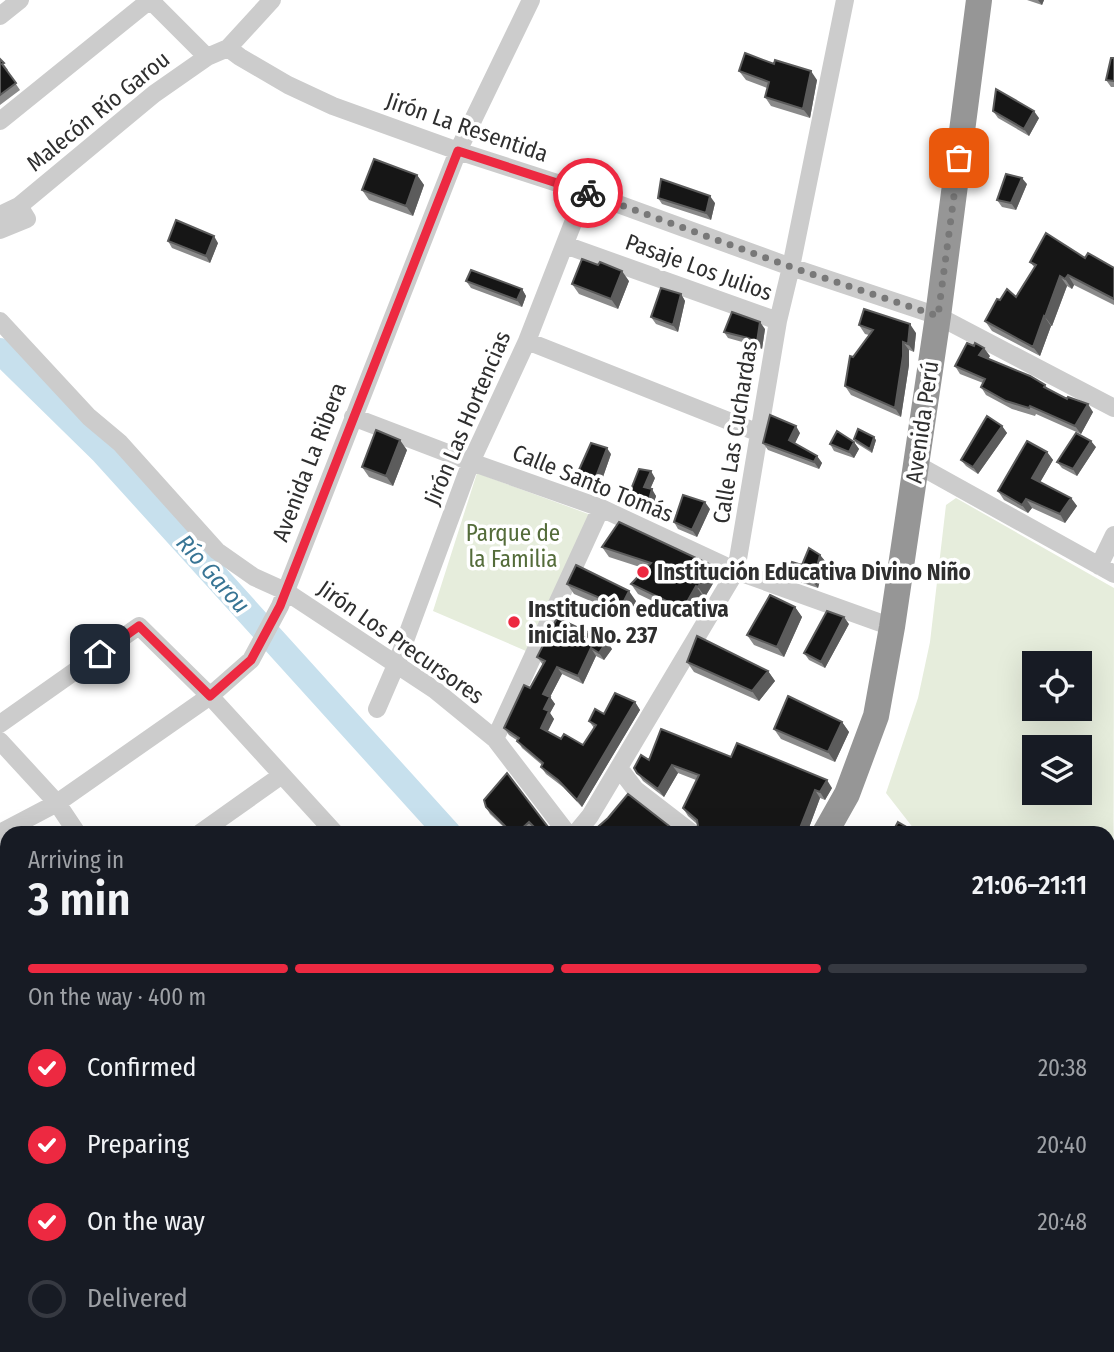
<!DOCTYPE html>
<meta charset="utf-8">
<style>
:root{--surface:#171b24;--page:#242831;--text:#f1f3f6;--muted:#9ea1a6;--line:#363941;--accent:#ed2941}
body{margin:0;font-family:"Fira Sans Condensed",sans-serif;background:var(--page);color:var(--text);height:100vh;display:flex;flex-direction:column;font-size:26px;white-space:nowrap}
*{box-sizing:border-box;margin:0}
p{font-size:23px;color:var(--muted)}
.icon{flex:none;width:38px;height:38px;fill:none;stroke:currentColor;stroke-width:2;stroke-linecap:round;stroke-linejoin:round}
.map{position:relative;flex:1;overflow:hidden}
.sheet{position:absolute;left:0px;top:826px;width:1115px;height:527px;display:flex;flex-direction:column;background:var(--surface);border-radius:21px 21px 0 0;box-shadow:0 7px 28px #0002}
.sheet>*{flex:none}
.fabs{position:absolute;left:1022px;top:651px;display:grid;gap:14px}
.fabs a{display:grid;place-items:center;width:70px;height:70px;border-radius:0px;background:var(--surface);box-shadow:0 7px 28px #0002;font-size:35px}
.pin{position:absolute;display:grid;place-items:center;width:60px;height:60px;color:#fff;margin:-30px;border-radius:14px;box-shadow:0 4px 10px #0006}
.courier{position:absolute;display:grid;place-items:center;width:70px;height:70px;margin:-35px;border:5px solid #ed2941;border-radius:50%;background:#fff;color:#222;box-shadow:0 2px 9px #0007}
.summary em{font-style:normal;font-weight:600}
.summary div{display:flex;flex-direction:column-reverse}
.summary{display:flex;align-items:center;justify-content:space-between;height:119px;padding:0 28px}
h1{font-size:46px;font-weight:600;line-height:52px}
.bar{display:grid;grid-template-columns:repeat(4,1fr);gap:10px 7px;align-content:center;height:84px;padding:0 28px}
.bar i{height:9px;border-radius:5px;background:var(--line)}
.bar .on{background:var(--accent)}
.bar p{grid-column:span 4}
ol{padding:0 28px;list-style:none}
li{display:flex;align-items:center;gap:21px;height:77px}
li p{margin-inline-start:auto}
li .icon{padding:7px;border-radius:50%;background:var(--accent);color:#fff;stroke-width:4}
li:last-child{color:var(--muted)}
li i{width:38px;height:38px;border:4px solid var(--line);border-radius:50%}
.map>svg:first-child{display:block}
.green{fill:#e6eddc;fill-rule:evenodd}
.lines{fill:none;stroke-linecap:round;stroke-linejoin:round}
.river{stroke:#c7e0ed;stroke-width:26}
.minor{stroke:#ccc;stroke-width:18}
.highway{stroke:#969696;stroke-width:26}
.wall{fill:#8a8a8a}
.shaded-wall{fill:#5c5c5c}
.building{fill:#161616;stroke:#5c5c5c;stroke-width:2}
.done{stroke:#787878;stroke-width:7;stroke-dasharray:0 12.6}
.route{stroke:#ed2941;stroke-width:9}
.poi-dot{fill:#ed2941;stroke:#fff;stroke-width:2.5}
.labels{text-anchor:middle;stroke-width:7;stroke-linejoin:round;paint-order:stroke}
.street-label{font-size:23px;fill:#2f2f2f;stroke:#fff}
.park-label{font-size:23px;fill:#546c3a;stroke:#fff}
.poi-label{font-size:23px;font-weight:bold;fill:#2f2f2f;stroke:#fff;text-anchor:start}
.water-label{font-size:24px;font-style:italic;fill:#387595;stroke:#fff}
</style>
<div class="map">
<svg width="1114" height="1352" viewBox="0 0 1114 1352">
<rect width="100%" height="100%" fill="#fff"/>
<path class="green" d="M 477,473 L 591,515 L 526,651 L 433,611 Z
M 956,498 L 1114,588 L 1113,1185 L 1108,1180 L 1108,833 L 914,833 L 914,829 L 886,793 L 918,698 L 930,642 L 946,505 ZM 1034,663 L 1080,663 L 1080,709 L 1034,709 ZM 1034,747 L 1080,747 L 1080,793 L 1034,793 Z"/>
<g class="lines">
<path class="river" d="M 0,351 L 103,452 L 448,833
M 917,1346 L 924,1352"/>
<path class="minor" d="M 150,0 L 207,57
M 0,16 L 20,0
M 228,48 L 240,57 L 288,85 L 333,106 L 458,151 L 585,192 L 791,267 L 938,316 L 1114,408
M 0,121 L 150,0
M 0,215 L 19,206 L 154,94 L 207,57 L 228,48 L 272,0
M 0,230 L 27,219 L 19,206
M 565,245 L 778,321
M 0,321 L 89,417 L 120,443 L 217,551 L 254,577 L 285,591 L 435,690 L 495,739 L 567,833
M 527,341 L 759,433
M 353,417 L 471,462 L 601,508 L 736,571 L 892,627
M 916,464 L 1114,574
M 1099,566 L 1114,535
M 377,709 L 396,665 L 471,462 L 527,341 L 585,192
M 0,724 L 139,626 L 210,696 L 335,833
M 495,739 L 601,508
M 0,741 L 57,803 L 77,833
M 619,768 L 635,789 L 692,833
M 0,833 L 57,803 L 210,696 L 251,660 L 280,606 L 458,151 L 531,0
M 200,833 L 282,775
M 576,833 L 590,816 L 736,571 L 778,321 L 791,267 L 845,0
M 0,985 L 7,975
M 0,1038 L 7,1035
M 0,1169 L 7,1167
M 6,1203 L 5,1235 L 7,1248
M 1108,1248 L 1114,1246
M 1108,1296 L 1114,1302
M 23,1346 L 24,1352
M 450,1346 L 455,1352
M 807,1346 L 814,1352
M 996,1346 L 1002,1352
M 762,1352 L 762,1346
M 850,1352 L 856,1346
M 969,1352 L 975,1346"/>
<path class="highway" d="M 825,833 L 847,794 L 876,716 L 892,627 L 938,316 L 979,0
M 110,1352 L 135,1346"/>
</g>
<path class="wall" d="M 1027,0 L 1044,0 L 1042,5 Z
M 1114,58 L 1114,87 L 1111,87 L 1106,80 Z
M 0,59 L 8,70 L 7,71 L 20,90 L 0,105 Z
M 739,71 L 817,80 L 810,118 L 771,106 L 765,97 L 767,88 L 746,80 Z
M 993,111 L 1039,118 L 1029,136 L 998,118 Z
M 417,175 L 424,185 L 413,216 L 369,200 L 362,190 Z
M 1027,184 L 1016,210 L 1002,207 L 997,200 Z
M 658,198 L 715,203 L 711,220 L 662,204 Z
M 168,241 L 218,243 L 210,263 L 172,248 Z
M 1085,258 L 1114,268 L 1114,305 L 1074,285 L 1072,289 L 1067,286 L 1052,326 L 1051,326 L 1040,356 L 992,331 L 985,321 L 1000,300 L 1016,297 L 1035,268 L 1030,262 Z
M 466,281 L 522,289 L 526,296 L 522,307 L 471,288 Z
M 629,281 L 618,309 L 579,294 L 572,284 Z
M 681,294 L 685,301 L 678,332 L 656,324 L 651,317 Z
M 859,325 L 916,333 L 914,352 L 909,350 L 909,365 L 901,417 L 851,395 L 845,386 L 853,357 L 869,335 L 865,334 Z
M 765,329 L 762,349 L 753,345 L 728,338 L 724,332 Z
M 990,356 L 988,359 L 1045,385 L 1048,389 L 1093,412 L 1081,434 L 1036,414 L 1035,416 L 1012,409 L 986,395 L 981,387 L 983,383 L 960,374 L 955,366 Z
M 1002,426 L 1007,433 L 978,474 L 966,466 L 961,460 Z
M 800,433 L 795,443 L 817,456 L 822,463 L 819,469 L 768,450 L 763,443 Z
M 854,439 L 876,440 L 872,453 L 856,443 Z
M 854,442 L 859,449 L 854,458 L 834,451 L 830,444 Z
M 1096,447 L 1077,476 L 1062,468 L 1057,462 Z
M 407,450 L 393,486 L 369,477 L 362,467 Z
M 1047,452 L 1053,460 L 1040,482 L 1071,498 L 1077,506 L 1065,523 L 1032,508 L 1028,513 L 1004,500 L 998,491 Z
M 611,454 L 597,494 L 579,488 L 574,481 Z
M 655,478 L 650,489 L 656,496 L 650,517 L 630,509 L 626,502 Z
M 710,509 L 697,537 L 678,529 L 674,522 Z
M 602,547 L 718,575 L 705,597 L 703,596 L 690,619 L 638,594 L 631,584 L 646,569 L 609,557 Z
M 820,555 L 825,561 L 818,588 L 794,580 L 789,573 Z
M 567,584 L 636,601 L 628,617 L 574,594 Z
M 795,607 L 802,617 L 784,657 L 754,645 L 747,635 Z
M 557,618 L 612,649 L 604,660 L 596,656 L 583,684 L 562,674 L 550,697 L 555,704 L 550,713 L 554,719 L 547,732 L 561,739 L 583,745 L 594,728 L 589,721 L 635,702 L 640,710 L 582,807 L 563,787 L 546,774 L 541,767 L 542,765 L 522,748 L 518,741 L 509,735 L 504,728 L 530,688 L 543,665 L 537,657 Z
M 849,624 L 825,668 L 809,660 L 804,653 Z
M 687,662 L 768,671 L 775,681 L 759,701 L 694,672 Z
M 842,722 L 849,732 L 835,762 L 781,739 L 774,729 Z
M 731,757 L 832,788 L 825,800 L 820,798 L 807,833 L 693,833 L 696,831 L 697,824 L 688,816 L 683,808 L 696,780 L 678,773 L 664,797 L 643,781 L 634,768 L 649,760 Z
M 507,773 L 553,833 L 537,833 L 533,829 L 529,833 L 510,833 L 490,814 L 486,807 Z
M 1114,1264 L 1114,1287 L 1108,1285 L 1108,1265 Z"/>
<path class="shaded-wall" d="M 1038,0 L 1044,0 L 1042,5 Z
M 811,71 L 817,80 L 810,118 L 803,109 Z
M 1034,111 L 1039,118 L 1029,136 L 1024,129 Z
M 417,175 L 424,185 L 413,216 L 406,206 Z
M 1022,178 L 1027,184 L 1016,210 L 1011,203 Z
M 710,196 L 715,203 L 711,220 L 706,213 Z
M 214,236 L 218,243 L 210,263 L 206,256 Z
M 622,271 L 629,281 L 618,309 L 611,299 Z
M 1068,275 L 1074,285 L 1072,289 L 1065,279 Z
M 1060,276 L 1067,286 L 1052,326 L 1045,317 Z
M 522,289 L 526,296 L 522,307 L 517,300 Z
M 681,294 L 685,301 L 678,332 L 673,325 Z
M 1044,316 L 1051,326 L 1040,356 L 1033,347 Z
M 760,322 L 765,329 L 762,349 L 757,342 Z
M 910,324 L 916,333 L 914,352 L 908,344 Z
M 903,342 L 909,350 L 909,365 L 901,417 L 895,408 Z
M 984,348 L 990,356 L 985,363 L 979,355 Z
M 1088,404 L 1093,412 L 1081,434 L 1075,426 Z
M 796,426 L 800,433 L 793,447 L 789,440 Z
M 1002,426 L 1007,433 L 978,474 L 973,467 Z
M 874,437 L 876,440 L 872,453 L 870,449 Z
M 400,440 L 407,450 L 393,486 L 386,476 Z
M 1091,441 L 1096,447 L 1077,476 L 1073,469 Z
M 854,442 L 859,449 L 854,458 L 849,452 Z
M 607,448 L 611,454 L 597,494 L 592,487 Z
M 1047,452 L 1053,460 L 1038,486 L 1032,478 Z
M 817,456 L 822,463 L 819,469 L 814,462 Z
M 651,471 L 655,478 L 648,494 L 644,487 Z
M 652,489 L 656,496 L 650,517 L 646,510 Z
M 1071,498 L 1077,506 L 1065,523 L 1060,514 Z
M 1026,499 L 1032,508 L 1028,513 L 1022,505 Z
M 705,502 L 710,509 L 697,537 L 692,530 Z
M 820,555 L 825,561 L 818,588 L 813,582 Z
M 711,565 L 718,575 L 705,597 L 698,587 Z
M 696,586 L 703,596 L 690,619 L 683,609 Z
M 629,591 L 636,601 L 628,617 L 621,607 Z
M 795,607 L 802,617 L 784,657 L 777,647 Z
M 844,617 L 849,624 L 825,668 L 821,662 Z
M 607,641 L 612,649 L 604,660 L 599,653 Z
M 591,648 L 596,656 L 583,684 L 578,676 Z
M 557,667 L 562,674 L 550,697 L 555,704 L 550,713 L 554,719 L 546,735 L 541,728 L 544,709 L 543,694 Z
M 768,671 L 775,681 L 759,701 L 752,691 Z
M 635,702 L 640,710 L 582,807 L 577,800 Z
M 842,722 L 849,732 L 835,762 L 828,752 Z
M 672,765 L 678,773 L 664,797 L 658,789 Z
M 827,780 L 832,788 L 825,800 L 820,792 Z
M 815,790 L 820,798 L 807,833 L 798,833 Z
M 659,1346 L 666,1346 L 663,1352 L 656,1352 Z
M 714,1346 L 718,1346 L 719,1352 L 715,1352 Z
M 831,1346 L 841,1346 L 837,1352 L 827,1352 Z"/>
<path class="building" d="M 745,53 L 774,64 L 775,60 L 811,71 L 803,109 L 765,97 L 769,82 L 739,71 Z
M 1111,58 L 1114,58 L 1114,81 L 1106,80 Z
M 0,59 L 4,63 L 2,64 L 16,83 L 0,95 Z
M 996,89 L 1034,111 L 1024,129 L 993,111 Z
M 374,159 L 417,175 L 406,206 L 362,190 Z
M 1006,174 L 1022,178 L 1011,203 L 997,200 Z
M 661,179 L 710,196 L 706,213 L 658,198 Z
M 176,220 L 214,236 L 206,256 L 168,241 Z
M 1046,233 L 1085,258 L 1088,253 L 1114,268 L 1114,299 L 1068,275 L 1065,279 L 1060,276 L 1045,317 L 1044,316 L 1033,347 L 985,321 L 997,299 L 1000,300 L 1007,289 L 1016,297 L 1036,265 L 1030,262 Z
M 582,259 L 598,265 L 600,262 L 622,271 L 611,299 L 572,284 Z
M 471,270 L 522,289 L 517,300 L 466,281 Z
M 661,288 L 681,294 L 673,325 L 651,317 Z
M 864,309 L 910,324 L 908,344 L 903,342 L 903,356 L 895,408 L 845,386 L 850,356 L 853,357 L 873,330 L 859,325 Z
M 732,312 L 760,322 L 757,342 L 748,338 L 724,332 Z
M 967,343 L 974,346 L 975,343 L 984,348 L 979,355 L 1030,376 L 1045,385 L 1044,387 L 1067,399 L 1068,397 L 1088,404 L 1075,426 L 1030,406 L 1029,408 L 1006,401 L 981,387 L 985,379 L 955,366 Z
M 770,415 L 796,426 L 789,440 L 817,456 L 814,462 L 763,443 Z
M 987,416 L 1002,426 L 973,467 L 961,460 Z
M 858,429 L 874,437 L 870,449 L 854,439 Z
M 376,430 L 400,440 L 386,476 L 362,467 Z
M 837,431 L 854,442 L 849,452 L 830,444 Z
M 1076,433 L 1091,441 L 1073,469 L 1057,462 Z
M 1027,441 L 1047,452 L 1032,478 L 1071,498 L 1060,514 L 1026,499 L 1022,505 L 998,491 Z
M 591,443 L 607,448 L 592,487 L 574,481 Z
M 639,469 L 651,471 L 644,487 L 652,489 L 646,510 L 626,502 Z
M 683,495 L 705,502 L 692,530 L 674,522 Z
M 619,522 L 711,565 L 698,587 L 696,586 L 683,609 L 631,584 L 651,563 L 602,547 Z
M 809,548 L 820,555 L 813,582 L 789,573 L 792,562 L 802,565 Z
M 576,565 L 629,591 L 621,607 L 567,584 Z
M 770,595 L 795,607 L 777,647 L 747,635 Z
M 827,611 L 844,617 L 821,662 L 804,653 Z
M 557,618 L 607,641 L 599,653 L 591,648 L 578,676 L 557,667 L 543,694 L 550,697 L 544,709 L 549,711 L 541,728 L 561,739 L 564,734 L 583,745 L 596,725 L 589,721 L 595,709 L 604,714 L 615,693 L 635,702 L 577,800 L 558,780 L 541,767 L 543,763 L 517,741 L 519,738 L 504,728 L 524,685 L 530,688 L 545,661 L 537,657 Z
M 697,636 L 768,671 L 752,691 L 687,662 Z
M 788,696 L 842,722 L 828,752 L 774,729 Z
M 661,729 L 731,757 L 737,743 L 827,780 L 820,792 L 815,790 L 798,833 L 693,833 L 696,831 L 698,826 L 697,820 L 683,808 L 699,775 L 672,765 L 658,789 L 637,773 L 634,768 L 641,755 L 649,760 Z
M 507,773 L 551,831 L 549,833 L 540,833 L 529,822 L 517,833 L 512,833 L 486,807 L 484,800 Z
M 628,794 L 678,833 L 591,833 L 608,818 Z
M 898,822 L 917,833 L 892,833 Z
M 1114,1264 L 1114,1285 L 1108,1280 L 1108,1265 Z
M 1114,1306 L 1114,1349 L 1112,1350 L 1108,1338 L 1108,1307 Z
M 327,1346 L 431,1346 L 434,1352 L 330,1352 Z
M 468,1346 L 543,1346 L 546,1352 L 470,1352 Z
M 620,1346 L 659,1346 L 656,1352 L 630,1352 L 619,1348 Z
M 679,1346 L 714,1346 L 715,1352 L 679,1352 Z
M 820,1346 L 831,1346 L 827,1352 Z
M 1019,1346 L 1048,1346 L 1055,1352 L 1026,1352 Z"/>
<g class="lines">
<path class="done" d="M 588,193 L 791,267 L 938,316 L 959,158"/>
<path class="route" d="M 100,654 L 139,626 L 210,696 L 251,660 L 280,606 L 458,151 L 588,193"/>
</g>
<g class="poi-dot">
<circle cx="643" cy="572" r="7"/>
<circle cx="514" cy="622" r="7"/>
</g>
<g class="labels">
<g class="street-label">
<text transform="translate(98 111) rotate(-39)" y="8">Malecón Río Garou</text>
<text transform="translate(467 127) rotate(19)" y="8">Jirón La Resentida</text>
<text transform="translate(699 267) rotate(20)" y="8">Pasaje Los Julios</text>
<text transform="translate(467 418) rotate(-67)" y="8">Jirón Las Hortencias</text>
<text transform="translate(922 422) rotate(-82)" y="8">Avenida Perú</text>
<text transform="translate(735 432) rotate(-81)" y="8">Calle Las Cuchardas</text>
<text transform="translate(309 462) rotate(-69)" y="8">Avenida La Ribera</text>
<text transform="translate(593 483) rotate(22)" y="8">Calle Santo Tomás</text>
<text transform="translate(401 642) rotate(35)" y="8">Jirón Los Precursores</text>
</g>
<g class="park-label">
<text x="513" y="541">Parque de<tspan x="513" dy="26">la Familia</tspan></text>
</g>
<g class="poi-label">
<text x="657" y="580">Institución Educativa Divino Niño</text>
<text x="528" y="617">Institución educativa<tspan x="528" dy="26">inicial No. 237</tspan></text>
</g>
<g class="water-label">
<text transform="translate(213 574) rotate(48)" y="8">Río Garou</text>
</g>
</g>
</svg>
<div class="fabs">
<a><svg class="icon" aria-label="locate" viewBox="0 0 24 24"><circle cx="12" cy="12" r="6"/><path d="M12 2v4M12 18v4M2 12h4M18 12h4"/></svg></a>
<a><svg class="icon" aria-label="layers" viewBox="0 0 24 24"><path d="M12 4l9 5-9 5-9-5zM3 14l9 5 9-5"/></svg></a>
</div>
<div class="pin" style="left:959px;top:158px;background:#ea580c"><svg class="icon" aria-label="bag" viewBox="0 0 24 24"><path d="M5 8h14l-1 12H6zM9 8a3 3 0 0 1 6 0"/></svg></div>
<div class="pin" style="left:100px;top:654px;background:#1f2937"><svg class="icon" aria-label="home" viewBox="0 0 24 24"><path d="M3 11l9-7 9 7M6 9v11h12V9"/></svg></div>
<div class="courier" style="left:588px;top:193px"><svg class="icon" aria-label="bike" viewBox="0 0 24 24"><circle cx="6" cy="16" r="4"/><circle cx="18" cy="16" r="4"/><path d="M6 16l4-8h5l3 8M10 8l3 8H6M13 5h3"/></svg></div>
<section class="sheet">
<div class="summary"><div><h1>3 min</h1><p>Arriving in</p></div><em>21:06–21:11</em></div>
<div class="bar"><i class="on"></i><i class="on"></i><i class="on"></i><i></i><p>On the way · 400 m</p></div>
<ol>
<li><svg class="icon" aria-label="check" viewBox="0 0 24 24"><path d="M5 12l5 5 9-10"/></svg>Confirmed<p>20:38</p></li>
<li><svg class="icon" aria-label="check" viewBox="0 0 24 24"><path d="M5 12l5 5 9-10"/></svg>Preparing<p>20:40</p></li>
<li><svg class="icon" aria-label="check" viewBox="0 0 24 24"><path d="M5 12l5 5 9-10"/></svg>On the way<p>20:48</p></li>
<li><i></i>Delivered</li>
</ol>
</section>
</div>
